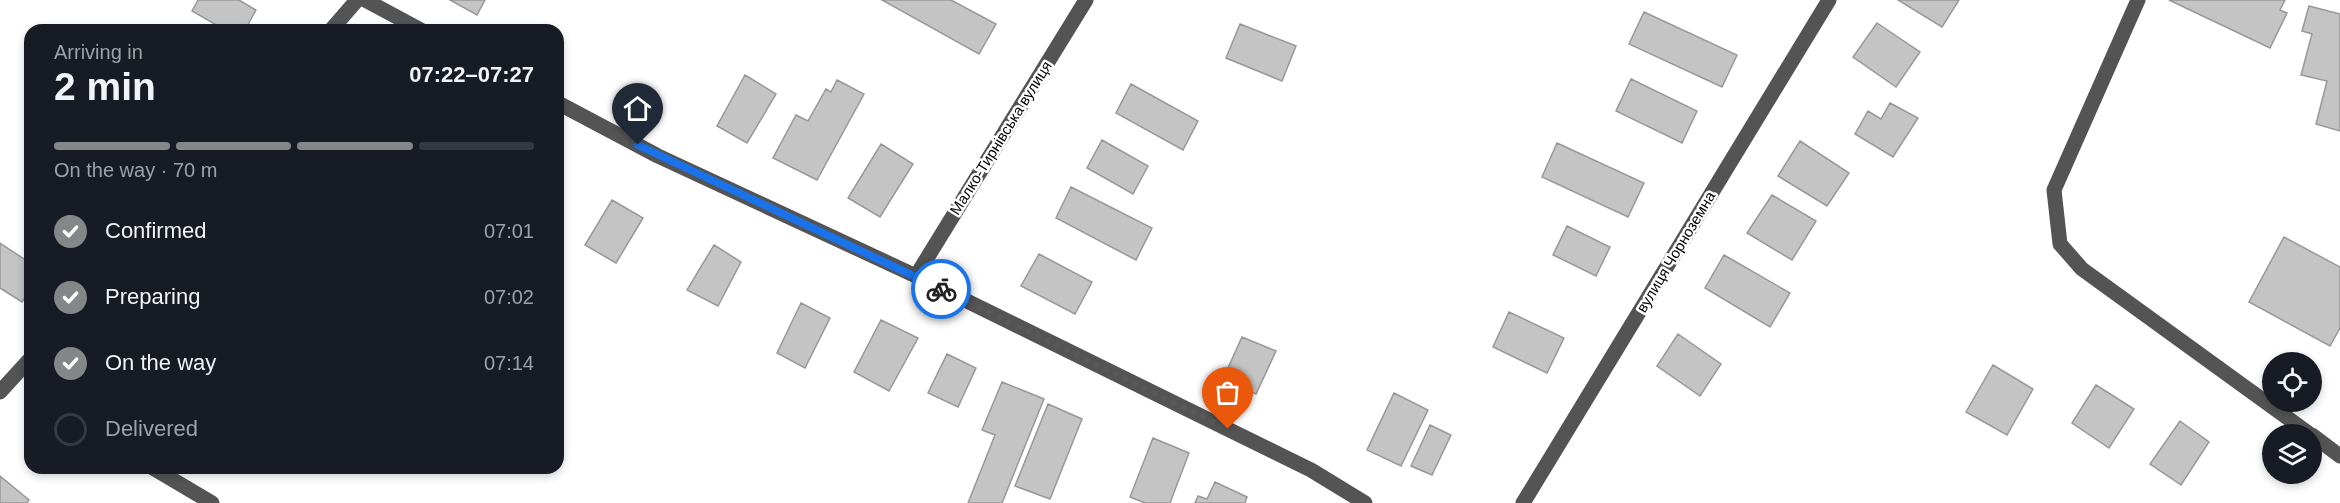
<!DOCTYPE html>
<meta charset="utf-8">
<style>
:root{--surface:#171b24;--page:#20242c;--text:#f1f3f6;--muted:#9ea1a6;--line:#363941;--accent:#858687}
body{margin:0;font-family:Arial,sans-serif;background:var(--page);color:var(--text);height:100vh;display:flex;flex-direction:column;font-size:22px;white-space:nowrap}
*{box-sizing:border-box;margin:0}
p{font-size:20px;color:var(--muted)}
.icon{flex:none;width:33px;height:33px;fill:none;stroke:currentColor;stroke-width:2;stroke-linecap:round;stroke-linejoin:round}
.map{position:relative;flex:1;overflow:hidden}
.details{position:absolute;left:24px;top:24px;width:540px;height:450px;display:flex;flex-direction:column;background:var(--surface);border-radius:18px;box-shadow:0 3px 9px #0003}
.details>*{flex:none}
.controls{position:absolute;left:2262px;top:352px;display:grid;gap:12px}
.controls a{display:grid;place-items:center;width:60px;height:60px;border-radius:50%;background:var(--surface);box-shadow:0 3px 9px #0003;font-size:30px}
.pin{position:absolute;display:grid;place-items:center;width:51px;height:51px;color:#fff;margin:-62px -26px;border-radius:50% 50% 50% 0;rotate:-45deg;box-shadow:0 0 6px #0007}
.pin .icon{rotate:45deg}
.courier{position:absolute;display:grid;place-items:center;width:60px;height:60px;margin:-30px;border:4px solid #1a73e8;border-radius:50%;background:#fff;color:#222;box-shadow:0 2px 8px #0007}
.overview em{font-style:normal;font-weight:600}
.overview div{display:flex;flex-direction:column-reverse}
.overview{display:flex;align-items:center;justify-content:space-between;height:102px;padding:0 30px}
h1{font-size:39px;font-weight:600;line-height:45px}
.bar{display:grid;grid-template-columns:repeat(4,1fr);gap:9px 6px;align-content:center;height:72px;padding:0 30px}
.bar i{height:8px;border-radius:4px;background:var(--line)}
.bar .on{background:var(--accent)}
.bar p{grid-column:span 4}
ol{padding:0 30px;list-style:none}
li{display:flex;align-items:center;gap:18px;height:66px}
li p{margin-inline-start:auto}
li .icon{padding:6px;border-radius:50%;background:var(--accent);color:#fff;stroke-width:4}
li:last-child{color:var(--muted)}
li i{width:33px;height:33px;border:3px solid var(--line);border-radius:50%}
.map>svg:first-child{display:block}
.building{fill:#c4c4c4;stroke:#989898;stroke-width:1.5}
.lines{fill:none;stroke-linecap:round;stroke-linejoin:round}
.minor{stroke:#545454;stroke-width:15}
.done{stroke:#595959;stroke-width:6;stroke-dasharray:0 10.8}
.route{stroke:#1a73e8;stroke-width:8}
.labels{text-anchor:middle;stroke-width:5;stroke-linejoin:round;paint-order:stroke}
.street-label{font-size:15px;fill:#000;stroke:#fff}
</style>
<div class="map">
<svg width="2340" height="503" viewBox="0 0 2340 503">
<rect width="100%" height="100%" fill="#fff"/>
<path class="building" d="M 198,0 L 239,0 L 256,10 L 245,30 L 225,30 L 192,11 Z
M 450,0 L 485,0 L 477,15 Z
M 882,0 L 951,0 L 996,24 L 979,54 Z
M 1898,0 L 1959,0 L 1942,27 Z
M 2169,0 L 2285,0 L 2280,10 L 2287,13 L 2270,48 Z
M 2309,6 L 2340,14 L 2340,131 L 2316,124 L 2327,81 L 2301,75 L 2312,34 L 2302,31 Z
M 1644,12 L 1737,55 L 1722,87 L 1629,44 Z
M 1877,23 L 1920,52 L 1896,87 L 1853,57 Z
M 1240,24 L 1296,46 L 1282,81 L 1226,58 Z
M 745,75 L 776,94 L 747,143 L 717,126 Z
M 1631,79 L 1697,111 L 1682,143 L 1616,111 Z
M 837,80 L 864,94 L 817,180 L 773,158 L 796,115 L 808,121 L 826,89 L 831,92 Z
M 1131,84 L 1198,121 L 1183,150 L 1116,113 Z
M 1890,103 L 1918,118 L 1893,157 L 1855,134 L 1868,111 L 1881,119 Z
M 1102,140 L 1148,166 L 1133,194 L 1087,168 Z
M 1800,141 L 1849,173 L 1827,206 L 1778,176 Z
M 1557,143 L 1644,183 L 1628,217 L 1542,177 Z
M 881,144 L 913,164 L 880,217 L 848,198 Z
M 1071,187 L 1152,228 L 1136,260 L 1056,218 Z
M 1772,195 L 1816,221 L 1792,260 L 1747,233 Z
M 612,200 L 643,218 L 616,263 L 585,245 Z
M 1567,226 L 1610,247 L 1596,276 L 1553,255 Z
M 2284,237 L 2340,267 L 2340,328 L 2330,346 L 2249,302 Z
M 0,243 L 30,263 L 30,290 L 22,302 L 0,288 Z
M 714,245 L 741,262 L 718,306 L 687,290 Z
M 1039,254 L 1092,282 L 1075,314 L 1021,286 Z
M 1724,255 L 1790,293 L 1770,327 L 1705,288 Z
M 801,303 L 830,318 L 805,368 L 777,353 Z
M 1509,312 L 1564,338 L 1547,373 L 1493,347 Z
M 881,320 L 918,338 L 889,391 L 854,372 Z
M 1678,334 L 1721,364 L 1700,396 L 1657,366 Z
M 1242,337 L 1276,351 L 1256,394 L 1223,379 Z
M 947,354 L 976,368 L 958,407 L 928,393 Z
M 1993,365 L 2033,389 L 2007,435 L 1966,412 Z
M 1002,382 L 1044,399 L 1002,503 L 968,503 L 995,435 L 982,430 Z
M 2096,385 L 2134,409 L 2109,448 L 2072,423 Z
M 1394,393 L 1428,410 L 1401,466 L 1367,450 Z
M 1048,404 L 1082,419 L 1050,499 L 1015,486 Z
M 2180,421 L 2209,442 L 2181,485 L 2150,464 Z
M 1430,425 L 1451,435 L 1432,475 L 1411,466 Z
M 1153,438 L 1189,453 L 1170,503 L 1145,503 L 1130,497 Z
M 0,476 L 29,500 L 27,503 L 0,503 Z
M 1215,482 L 1247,497 L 1245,503 L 1195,503 L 1198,496 L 1207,499 Z"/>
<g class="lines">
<path class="minor" d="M 365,0 L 421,30
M 2138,0 L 2054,190 L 2060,244 L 2082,269 L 2311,435
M 331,30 L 357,0
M 558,103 L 658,156 L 916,276 L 1311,470 L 1365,503
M 916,276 L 1086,0
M 0,392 L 30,359
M 2312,435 L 2340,456
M 153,468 L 212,503
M 1523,503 L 1829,0"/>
</g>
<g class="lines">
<path class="done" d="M 941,289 L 1228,429"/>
<path class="route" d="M 638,145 L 941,289"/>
</g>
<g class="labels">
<g class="street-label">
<text transform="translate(1001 138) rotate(-58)" y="5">Малко-Тирнівська вулиця</text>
<text transform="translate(1676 252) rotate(-59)" y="5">вулиця Чорноземна</text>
</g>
</g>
</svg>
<div class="controls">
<a><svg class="icon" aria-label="locate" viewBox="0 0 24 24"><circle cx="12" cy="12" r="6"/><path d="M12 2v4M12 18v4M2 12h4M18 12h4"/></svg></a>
<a><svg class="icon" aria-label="layers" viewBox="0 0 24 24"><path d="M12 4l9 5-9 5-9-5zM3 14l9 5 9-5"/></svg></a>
</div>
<div class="pin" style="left:1228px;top:429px;background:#ea580c"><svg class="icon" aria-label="bag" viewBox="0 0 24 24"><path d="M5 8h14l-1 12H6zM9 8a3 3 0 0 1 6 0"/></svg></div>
<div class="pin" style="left:638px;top:145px;background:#1f2937"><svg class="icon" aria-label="home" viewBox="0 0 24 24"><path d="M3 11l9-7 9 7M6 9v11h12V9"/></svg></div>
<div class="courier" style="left:941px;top:289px"><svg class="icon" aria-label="bike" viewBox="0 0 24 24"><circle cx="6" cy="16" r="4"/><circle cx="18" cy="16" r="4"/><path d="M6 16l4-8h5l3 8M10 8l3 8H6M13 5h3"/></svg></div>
<section class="details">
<div class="overview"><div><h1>2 min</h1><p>Arriving in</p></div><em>07:22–07:27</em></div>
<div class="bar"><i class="on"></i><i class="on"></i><i class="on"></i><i></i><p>On the way · 70 m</p></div>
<ol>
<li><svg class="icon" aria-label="check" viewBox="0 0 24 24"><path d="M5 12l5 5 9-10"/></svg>Confirmed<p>07:01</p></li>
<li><svg class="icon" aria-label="check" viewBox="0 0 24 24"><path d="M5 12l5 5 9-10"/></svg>Preparing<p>07:02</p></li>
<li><svg class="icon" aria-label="check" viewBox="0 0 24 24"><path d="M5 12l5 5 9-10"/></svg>On the way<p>07:14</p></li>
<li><i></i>Delivered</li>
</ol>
</section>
</div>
